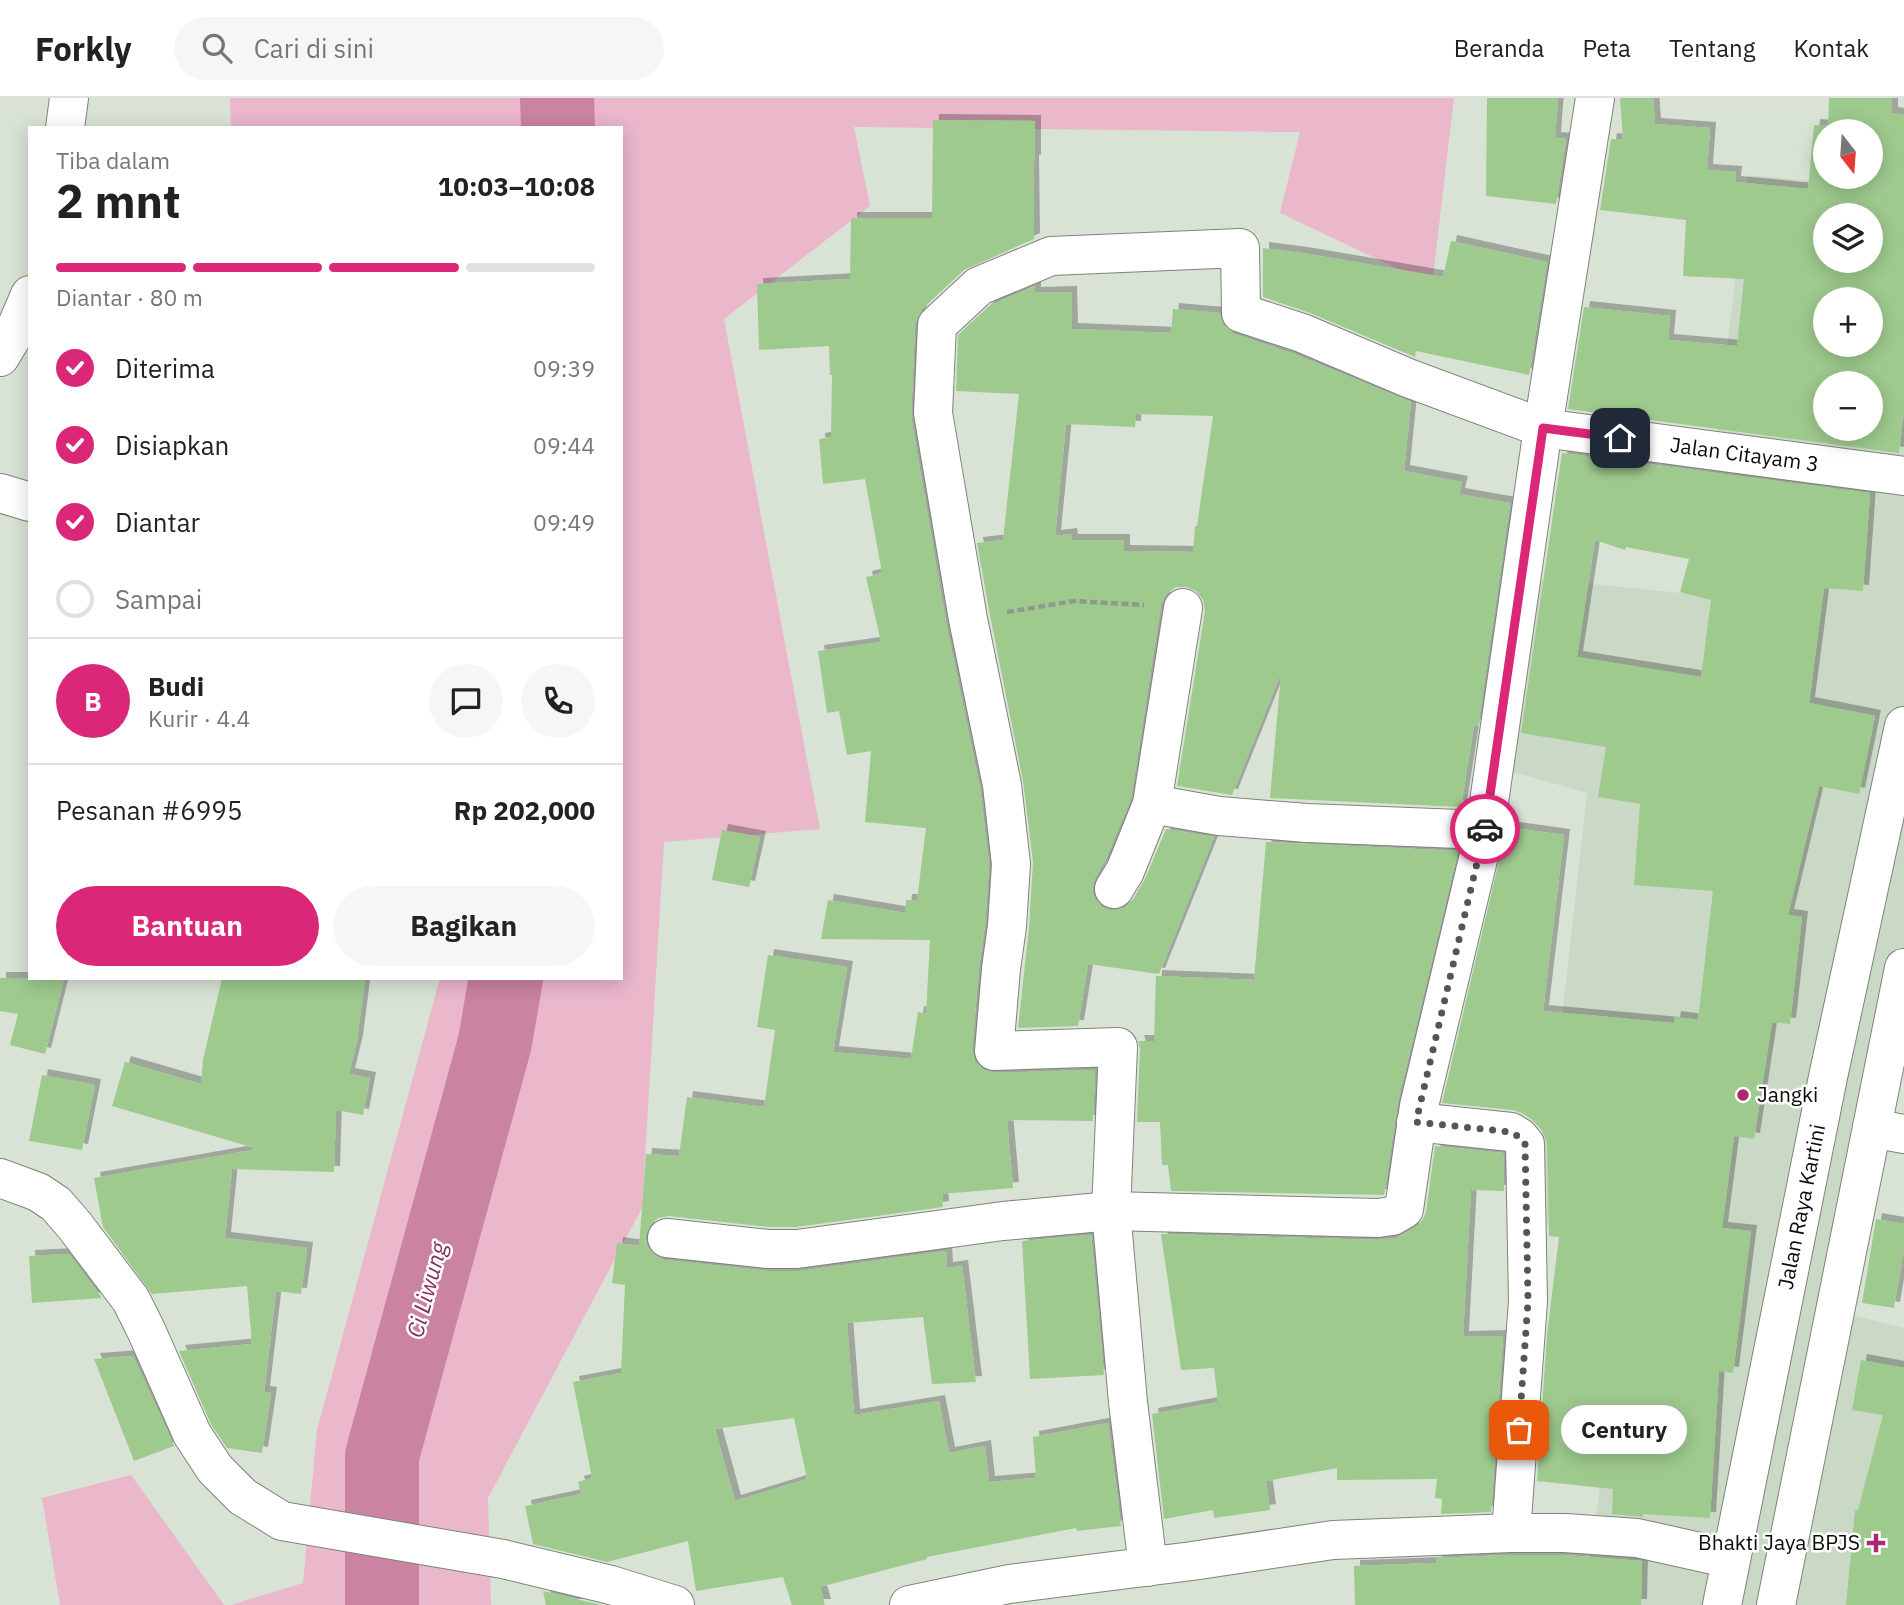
<!DOCTYPE html>
<html lang="id">
<meta charset="utf-8">
<style>
:root{--surface:#fff;--page:#f6f6f6;--text:#222;--muted:#767676;--line:#e0e0e0;--accent:#db2777}
body{margin:0;font-family:"IBM Plex Sans",sans-serif;background:var(--page);color:var(--text);height:100vh;display:flex;flex-direction:column;font-size:26px;white-space:nowrap}
*{box-sizing:border-box;margin:0}
p{font-size:23px;color:var(--muted)}
.icon{flex:none;width:38px;height:38px;fill:none;stroke:currentColor;stroke-width:2;stroke-linecap:round;stroke-linejoin:round}
.map{position:relative;flex:1;overflow:hidden}
.drawer{position:absolute;left:28px;top:28px;width:595px;height:854px;display:flex;flex-direction:column;background:var(--surface);border-radius:0px;box-shadow:0 4px 18px #0003}
.drawer>*{flex:none}
.needle{width:46px;rotate:163deg}
.tools{position:absolute;left:1813px;top:21px;display:grid;gap:14px}
.tools a{display:grid;place-items:center;width:70px;height:70px;border-radius:50%;background:var(--surface);box-shadow:0 4px 18px #0003;font-size:35px}
.pin{position:absolute;display:grid;place-items:center;width:60px;height:60px;color:#fff;margin:-30px;border-radius:14px;box-shadow:0 4px 10px #0006}
.courier{position:absolute;display:grid;place-items:center;width:70px;height:70px;margin:-35px;border:5px solid #db2777;border-radius:50%;background:#fff;color:#222;box-shadow:0 2px 9px #0007}
.bubble{position:absolute;height:49px;border-radius:24px;background:var(--surface);box-shadow:0 4px 18px #0003;font-size:23px;font-weight:700;line-height:49px;text-align:center}
.headline em{font-style:normal;font-weight:700}
.headline div{display:flex;flex-direction:column-reverse}
.headline{display:flex;align-items:center;justify-content:space-between;height:119px;padding:0 28px}
h1{font-size:46px;font-weight:700;line-height:52px}
.bar{display:grid;grid-template-columns:repeat(4,1fr);gap:10px 7px;align-content:center;height:84px;padding:0 28px}
.bar i{height:9px;border-radius:5px;background:var(--line)}
.bar .on{background:var(--accent)}
.bar p{grid-column:span 4}
.line{display:flex;align-items:center;gap:18px;padding:0 28px;border-top:2px solid var(--line)}
.line div{flex:1}
.round{display:grid;place-items:center;flex:none;width:74px;height:74px;border-radius:37px;background:var(--page)}
ol{padding:0 28px;list-style:none}
li{display:flex;align-items:center;gap:21px;height:77px}
li p{margin-inline-start:auto}
li .icon{padding:7px;border-radius:50%;background:var(--accent);color:#fff;stroke-width:4}
li:last-child{color:var(--muted)}
li i{width:38px;height:38px;border:4px solid var(--line);border-radius:50%}
.action{display:flex;gap:14px;margin-top:auto;padding:14px 28px}
.action a{flex:1;height:80px;border-radius:42px;background:var(--accent);color:#fff;font-size:28px;font-weight:700;line-height:80px;text-align:center}
.action a+a{background:var(--page);color:var(--text)}
header{display:flex;align-items:center;gap:42px;box-sizing:border-box;height:98px;padding:0 35px;background:var(--surface);border-bottom:2px solid var(--line)}
header strong{font-size:33px}
nav{display:flex;gap:38px;margin-inline-start:auto;font-size:24px}
.search{width:490px;height:63px;background:var(--page);display:flex;align-items:center;gap:18px;box-sizing:border-box;padding:0 24px;border-radius:38px;color:var(--muted);font-size:26px}
.map>svg:first-child{display:block}
.built{fill:#cad9c5;fill-rule:evenodd}
.green{fill:#eab7cb}
.lines{fill:none;stroke-linecap:round;stroke-linejoin:round}
.river{stroke:#ca83a1;stroke-width:74}
.building{fill:#9eca8e;fill-rule:evenodd;filter:url(#shadow)}
.minor-casing{stroke:#7c8579;stroke-width:40}
.major-casing{stroke:#7c8579;stroke-width:40}
.path{stroke:#91988e;stroke-width:4.5;stroke-dasharray:7 3.5;stroke-linecap:butt}
.minor{stroke:#fff;stroke-width:38}
.major{stroke:#fff;stroke-width:38}
.done{stroke:#525850;stroke-width:7;stroke-dasharray:0 12.6}
.route{stroke:#db2777;stroke-width:9}
.poi-dot{fill:#ad286f;stroke:#fff;stroke-width:2.5}
.labels{text-anchor:middle;stroke-width:5;stroke-linejoin:round;paint-order:stroke}
.street-label{font-size:21px;fill:#090d08;stroke:#fff}
.poi-label{font-size:21px;fill:#090d08;stroke:#fff;text-anchor:start}
.water-label{font-size:23px;font-style:italic;fill:#85305a;stroke:#fff}
</style>
<header>
<strong>Forkly</strong>
<div class="search"><svg class="icon" aria-label="search" viewBox="0 0 24 24"><circle cx="10" cy="10" r="6"/><path d="M15 15l6 6"/></svg>Cari di sini</div>
<nav><a>Beranda</a><a>Peta</a><a>Tentang</a><a>Kontak</a></nav>
</header>
<div class="map">
<svg width="1904" height="1507" viewBox="0 0 1904 1507">
<defs>
<filter id="shadow"><feDropShadow dx="6" dy="-6" stdDeviation="0" flood-color="#0004"/></filter>
</defs>
<rect width="100%" height="100%" fill="#d9e3d5"/>
<path class="built" d="M 1748,77 L 1904,91 L 1904,947 L 1854,1218 L 1904,1230 L 1904,1507 L 1584,1507 L 1634,1136 L 1525,1124 L 1561,928 L 1587,695 L 1493,668 L 1528,480 L 1755,502 L 1710,390 ZM 1825,117 L 1871,117 L 1871,163 L 1825,163 ZM 1825,201 L 1871,201 L 1871,247 L 1825,247 ZM 1825,285 L 1871,285 L 1871,331 L 1825,331 Z"/>
<path class="green" d="M 230,0 L 1454,0 L 1432,187 L 1280,115 L 1300,34 L 854,29 L 870,108 L 724,221 L 820,731 L 664,744 L 642,1110 L 488,1400 L 491,1507 L 231,1507 L 303,1485 L 317,1332 L 440,880 L 621,880 L 621,30 L 231,30 Z
M 131,1377 L 224,1507 L 60,1507 L 42,1400 Z"/>
<g class="lines">
<path class="river" d="M 557,0 L 558,30
M 382,1507 L 382,1358 L 495,944 L 506,880"/>
</g>
<path class="building" d="M 1487,0 L 1558,0 L 1555,40 L 1566,41 L 1556,106 L 1486,98 Z
M 1620,0 L 1653,0 L 1655,26 L 1710,30 L 1707,72 L 1736,74 L 1735,84 L 1808,91 L 1814,27 L 1828,28 L 1829,0 L 1892,0 L 1892,15 L 1904,17 L 1904,312 L 1899,355 L 1568,311 L 1584,209 L 1670,218 L 1668,242 L 1737,248 L 1744,181 L 1683,178 L 1686,122 L 1600,112 L 1611,41 L 1623,42 ZM 1825,33 L 1871,33 L 1871,79 L 1825,79 ZM 1825,117 L 1871,117 L 1871,163 L 1825,163 ZM 1825,201 L 1871,201 L 1871,247 L 1825,247 ZM 1825,285 L 1871,285 L 1871,331 L 1825,331 Z
M 933,22 L 1035,23 L 1035,63 L 1033,63 L 1034,141 L 964,172 L 922,211 L 915,226 L 911,319 L 946,525 L 980,690 L 989,767 L 985,826 L 979,869 L 972,952 L 975,964 L 984,972 L 994,975 L 1095,972 L 1093,1023 L 1007,1022 L 1013,1090 L 942,1096 L 943,1109 L 796,1129 L 769,1129 L 669,1118 L 658,1120 L 650,1127 L 645,1138 L 647,1148 L 654,1157 L 664,1162 L 768,1173 L 800,1173 L 946,1153 L 947,1170 L 962,1168 L 976,1284 L 932,1286 L 923,1219 L 847,1225 L 854,1317 L 939,1303 L 949,1355 L 985,1348 L 989,1384 L 1036,1380 L 1033,1339 L 1108,1325 L 1121,1428 L 1077,1433 L 1076,1430 L 927,1459 L 927,1461 L 820,1489 L 825,1507 L 792,1507 L 783,1479 L 696,1493 L 688,1443 L 607,1464 L 533,1446 L 525,1408 L 581,1396 L 578,1384 L 592,1380 L 573,1284 L 621,1275 L 625,1187 L 612,1185 L 617,1145 L 639,1148 L 646,1056 L 679,1058 L 687,999 L 764,1009 L 775,932 L 757,929 L 768,857 L 847,869 L 833,954 L 911,961 L 918,914 L 926,916 L 930,842 L 821,841 L 828,802 L 905,815 L 906,802 L 917,802 L 926,730 L 865,724 L 871,653 L 847,657 L 839,613 L 827,615 L 818,553 L 881,544 L 866,479 L 882,475 L 865,381 L 823,386 L 819,341 L 831,339 L 832,277 L 830,277 L 829,248 L 759,252 L 757,186 L 850,181 L 851,120 L 932,120 ZM 794,1320 L 807,1381 L 735,1403 L 715,1331 Z
M 1451,143 L 1547,164 L 1529,277 L 1416,253 L 1415,259 L 1310,215 L 1263,199 L 1263,150 L 1302,155 L 1443,179 Z
M 1035,188 L 1035,195 L 1071,194 L 1072,231 L 1171,235 L 1173,211 L 1219,215 L 1223,227 L 1234,236 L 1294,256 L 1411,304 L 1404,373 L 1462,384 L 1459,396 L 1510,405 L 1478,628 L 1474,627 L 1461,709 L 1270,700 L 1281,575 L 1232,697 L 1177,688 L 1205,513 L 1203,502 L 1196,493 L 1187,489 L 1176,489 L 1166,496 L 1161,507 L 1131,700 L 1105,763 L 1095,780 L 1092,791 L 1095,801 L 1102,809 L 1113,813 L 1124,810 L 1132,803 L 1145,781 L 1166,731 L 1214,739 L 1159,876 L 1088,866 L 1078,928 L 1018,930 L 1029,830 L 1033,764 L 1023,683 L 990,517 L 977,445 L 1003,442 L 1019,296 L 956,293 L 958,237 L 991,207 ZM 1136,316 L 1213,318 L 1197,428 L 1195,428 L 1193,454 L 1124,453 L 1124,442 L 1072,442 L 1071,436 L 1055,438 L 1066,326 L 1135,329 Z
M 1562,355 L 1870,395 L 1863,493 L 1824,490 L 1809,605 L 1875,618 L 1859,696 L 1819,688 L 1788,817 L 1802,819 L 1790,926 L 1772,924 L 1754,1041 L 1734,1038 L 1722,1130 L 1751,1133 L 1733,1275 L 1719,1273 L 1710,1420 L 1643,1416 L 1643,1419 L 1612,1416 L 1613,1391 L 1537,1383 L 1547,1237 L 1559,1139 L 1549,1138 L 1547,1045 L 1542,1032 L 1531,1021 L 1522,1015 L 1513,1012 L 1442,1005 L 1507,729 L 1564,737 L 1543,913 L 1674,925 L 1675,919 L 1698,922 L 1713,793 L 1634,787 L 1640,706 L 1598,699 L 1606,649 L 1521,635 ZM 1595,442 L 1625,452 L 1626,449 L 1689,461 L 1680,494 L 1711,502 L 1701,579 L 1577,559 Z
M 722,732 L 760,739 L 749,789 L 712,782 Z
M 1266,744 L 1458,753 L 1398,1003 L 1384,1097 L 1171,1093 L 1168,1067 L 1162,1067 L 1160,1024 L 1137,1024 L 1140,950 L 1138,943 L 1154,943 L 1156,878 L 1254,882 Z
M 0,880 L 64,880 L 45,956 L 10,947 L 18,916 L 0,913 Z
M 222,880 L 365,880 L 357,943 L 349,976 L 370,980 L 363,1017 L 336,1012 L 334,1074 L 232,1071 L 225,1140 L 307,1150 L 301,1196 L 276,1193 L 264,1294 L 271,1295 L 262,1355 L 227,1350 L 211,1326 L 179,1253 L 252,1246 L 247,1188 L 152,1196 L 103,1129 L 94,1080 L 258,1051 L 112,1008 L 125,964 L 201,986 L 203,962 Z
M 42,977 L 95,987 L 82,1052 L 29,1043 Z
M 1435,1048 L 1503,1055 L 1504,1093 L 1471,1092 L 1463,1239 L 1503,1238 L 1491,1414 L 1441,1416 L 1442,1401 L 1435,1400 L 1437,1381 L 1337,1382 L 1337,1370 L 1266,1383 L 1270,1412 L 1214,1420 L 1213,1412 L 1164,1421 L 1152,1316 L 1218,1304 L 1214,1270 L 1181,1272 L 1161,1136 L 1377,1142 L 1396,1140 L 1415,1130 L 1422,1123 L 1426,1114 Z
M 1876,1121 L 1904,1126 L 1904,1151 L 1894,1210 L 1862,1205 Z
M 1091,1137 L 1104,1277 L 1030,1281 L 1022,1143 Z
M 69,1156 L 102,1200 L 32,1205 L 29,1158 Z
M 133,1258 L 174,1348 L 134,1363 L 94,1261 Z
M 1861,1262 L 1904,1270 L 1904,1507 L 1846,1507 L 1855,1412 L 1858,1412 L 1883,1317 L 1852,1312 Z
M 1511,1457 L 1564,1457 L 1642,1463 L 1641,1507 L 1355,1507 L 1354,1468 L 1436,1465 L 1437,1460 Z
M 543,1493 L 601,1507 L 546,1507 Z"/>
<g class="lines">
<defs>
<g id="minor">
<path d="M 65,30 L 69,0"/>
<path d="M 0,259 L 12,239 L 30,197"/>
<path d="M 0,395 L 30,404"/>
<path d="M 1152,706 L 1219,718 L 1307,725 L 1485,732"/>
<path d="M 1114,791 L 1125,773 L 1152,706 L 1183,510"/>
<path d="M 1416,1024 L 1511,1034 L 1519,1039 L 1525,1046 L 1528,1203 L 1511,1435"/>
<path d="M 1872,1030 L 1904,1036"/>
<path d="M 0,1080 L 38,1094 L 56,1106 L 75,1128 L 131,1202 L 146,1232 L 192,1336 L 215,1371 L 243,1399 L 282,1423 L 503,1461 L 611,1487 L 675,1507"/>
<path d="M 667,1140 L 768,1151 L 797,1151 L 1003,1123 L 1111,1113 L 1378,1120 L 1392,1118 L 1404,1111 L 1419,1008 L 1485,732 L 1543,330 L 1595,0"/>
<path id="s1" d="M 1148,1469 L 1128,1304 L 1111,1113 L 1118,949 L 994,953 L 1001,871 L 1007,828 L 1011,766 L 1002,687 L 968,521 L 933,315 L 937,227 L 979,188 L 1051,158 L 1240,150 L 1241,215 L 1302,235 L 1408,280 L 1543,330 L 1904,378"/>
<path d="M 909,1507 L 1009,1486 L 1192,1463 L 1333,1442 L 1511,1435 L 1565,1435 L 1637,1440 L 1731,1461"/>
</g>
<g id="major">
<path id="s2" d="M 1722,1507 L 1828,979 L 1904,628"/>
<path d="M 1776,1507 L 1904,870"/>
</g>
</defs>
<use href="#minor" class="minor-casing"/>
<use href="#major" class="major-casing"/>
<path class="path" d="M 1007,514 L 1074,503 L 1144,507"/>
<use href="#minor" class="minor"/>
<use href="#major" class="major"/>
</g>
<g class="lines">
<path class="done" d="M 1485,731 L 1416,1024 L 1511,1034 L 1519,1039 L 1525,1045 L 1528,1203 L 1519,1332"/>
<path class="route" d="M 1485,731 L 1543,330 L 1620,340"/>
</g>
<g class="poi-dot">
<circle cx="1743" cy="997" r="7"/>
<path d="M1872.5 1434.5h7v7h7v7h-7v7h-7v-7h-7v-7h7z"/>
</g>
<g class="labels">
<g class="street-label">
<text dy="7" stroke="none"><textPath href="#s1" startOffset="2296">Jalan Citayam 3</textPath></text>
<text dy="7" stroke="none"><textPath href="#s2" startOffset="406">Jalan Raya Kartini</textPath></text>
</g>
<g class="poi-label">
<text x="1757" y="1004">Jangki</text>
<text x="1860" y="1452" text-anchor="end">Bhakti Jaya BPJS</text>
</g>
<g class="water-label">
<text transform="translate(427 1192) rotate(-75)" y="8">Ci Liwung</text>
</g>
</g>
</svg>
<div class="tools">
<a><svg class="needle" viewBox="-14 -14 28 28"><path d="M0-13l5 13h-10z" fill="#e53935"/><path d="M0 13l5-13h-10z" fill="#767676"/></svg></a>
<a><svg class="icon" aria-label="layers" viewBox="0 0 24 24"><path d="M12 4l9 5-9 5-9-5zM3 14l9 5 9-5"/></svg></a>
<a>+</a>
<a>−</a>
</div>
<div class="pin" style="left:1519px;top:1332px;background:#ea580c"><svg class="icon" aria-label="bag" viewBox="0 0 24 24"><path d="M5 8h14l-1 12H6zM9 8a3 3 0 0 1 6 0"/></svg></div>
<div class="pin" style="left:1620px;top:340px;background:#1f2937"><svg class="icon" aria-label="home" viewBox="0 0 24 24"><path d="M3 11l9-7 9 7M6 9v11h12V9"/></svg></div>
<div class="courier" style="left:1485px;top:731px"><svg class="icon" aria-label="car" viewBox="0 0 24 24"><path d="M5 17H2v-5l4-1 3-4h7l3 4 3 1v5h-3M9 17h6M6 11h13"/><circle cx="7" cy="17" r="2"/><circle cx="17" cy="17" r="2"/></svg></div>
<div class="bubble" style="left:1561px;top:1307px;width:126px">Century</div>
<section class="drawer">
<div class="headline"><div><h1>2 mnt</h1><p>Tiba dalam</p></div><em>10:03–10:08</em></div>
<div class="bar"><i class="on"></i><i class="on"></i><i class="on"></i><i></i><p>Diantar · 80 m</p></div>
<ol>
<li><svg class="icon" aria-label="check" viewBox="0 0 24 24"><path d="M5 12l5 5 9-10"/></svg>Diterima<p>09:39</p></li>
<li><svg class="icon" aria-label="check" viewBox="0 0 24 24"><path d="M5 12l5 5 9-10"/></svg>Disiapkan<p>09:44</p></li>
<li><svg class="icon" aria-label="check" viewBox="0 0 24 24"><path d="M5 12l5 5 9-10"/></svg>Diantar<p>09:49</p></li>
<li><i></i>Sampai</li>
</ol>
<div class="line" style="height:126px"><b class="round" style="background:var(--accent);color:#fff">B</b><div><b>Budi</b><p>Kurir · 4.4</p></div><a class="round"><svg class="icon" aria-label="chat" viewBox="0 0 24 24"><path d="M4 5h16v11H9l-5 4z"/></svg></a><a class="round"><svg class="icon" aria-label="phone" viewBox="0 0 24 24"><path d="M5 4h4l2 5-3 2q2 4 5 5l2-3 5 2v4C11 20 4 13 5 4z"/></svg></a></div>
<div class="line" style="height:91px"><div>Pesanan #6995</div><b>Rp 202,000</b></div>
<div class="action"><a>Bantuan</a><a>Bagikan</a></div>
</section>
</div>
